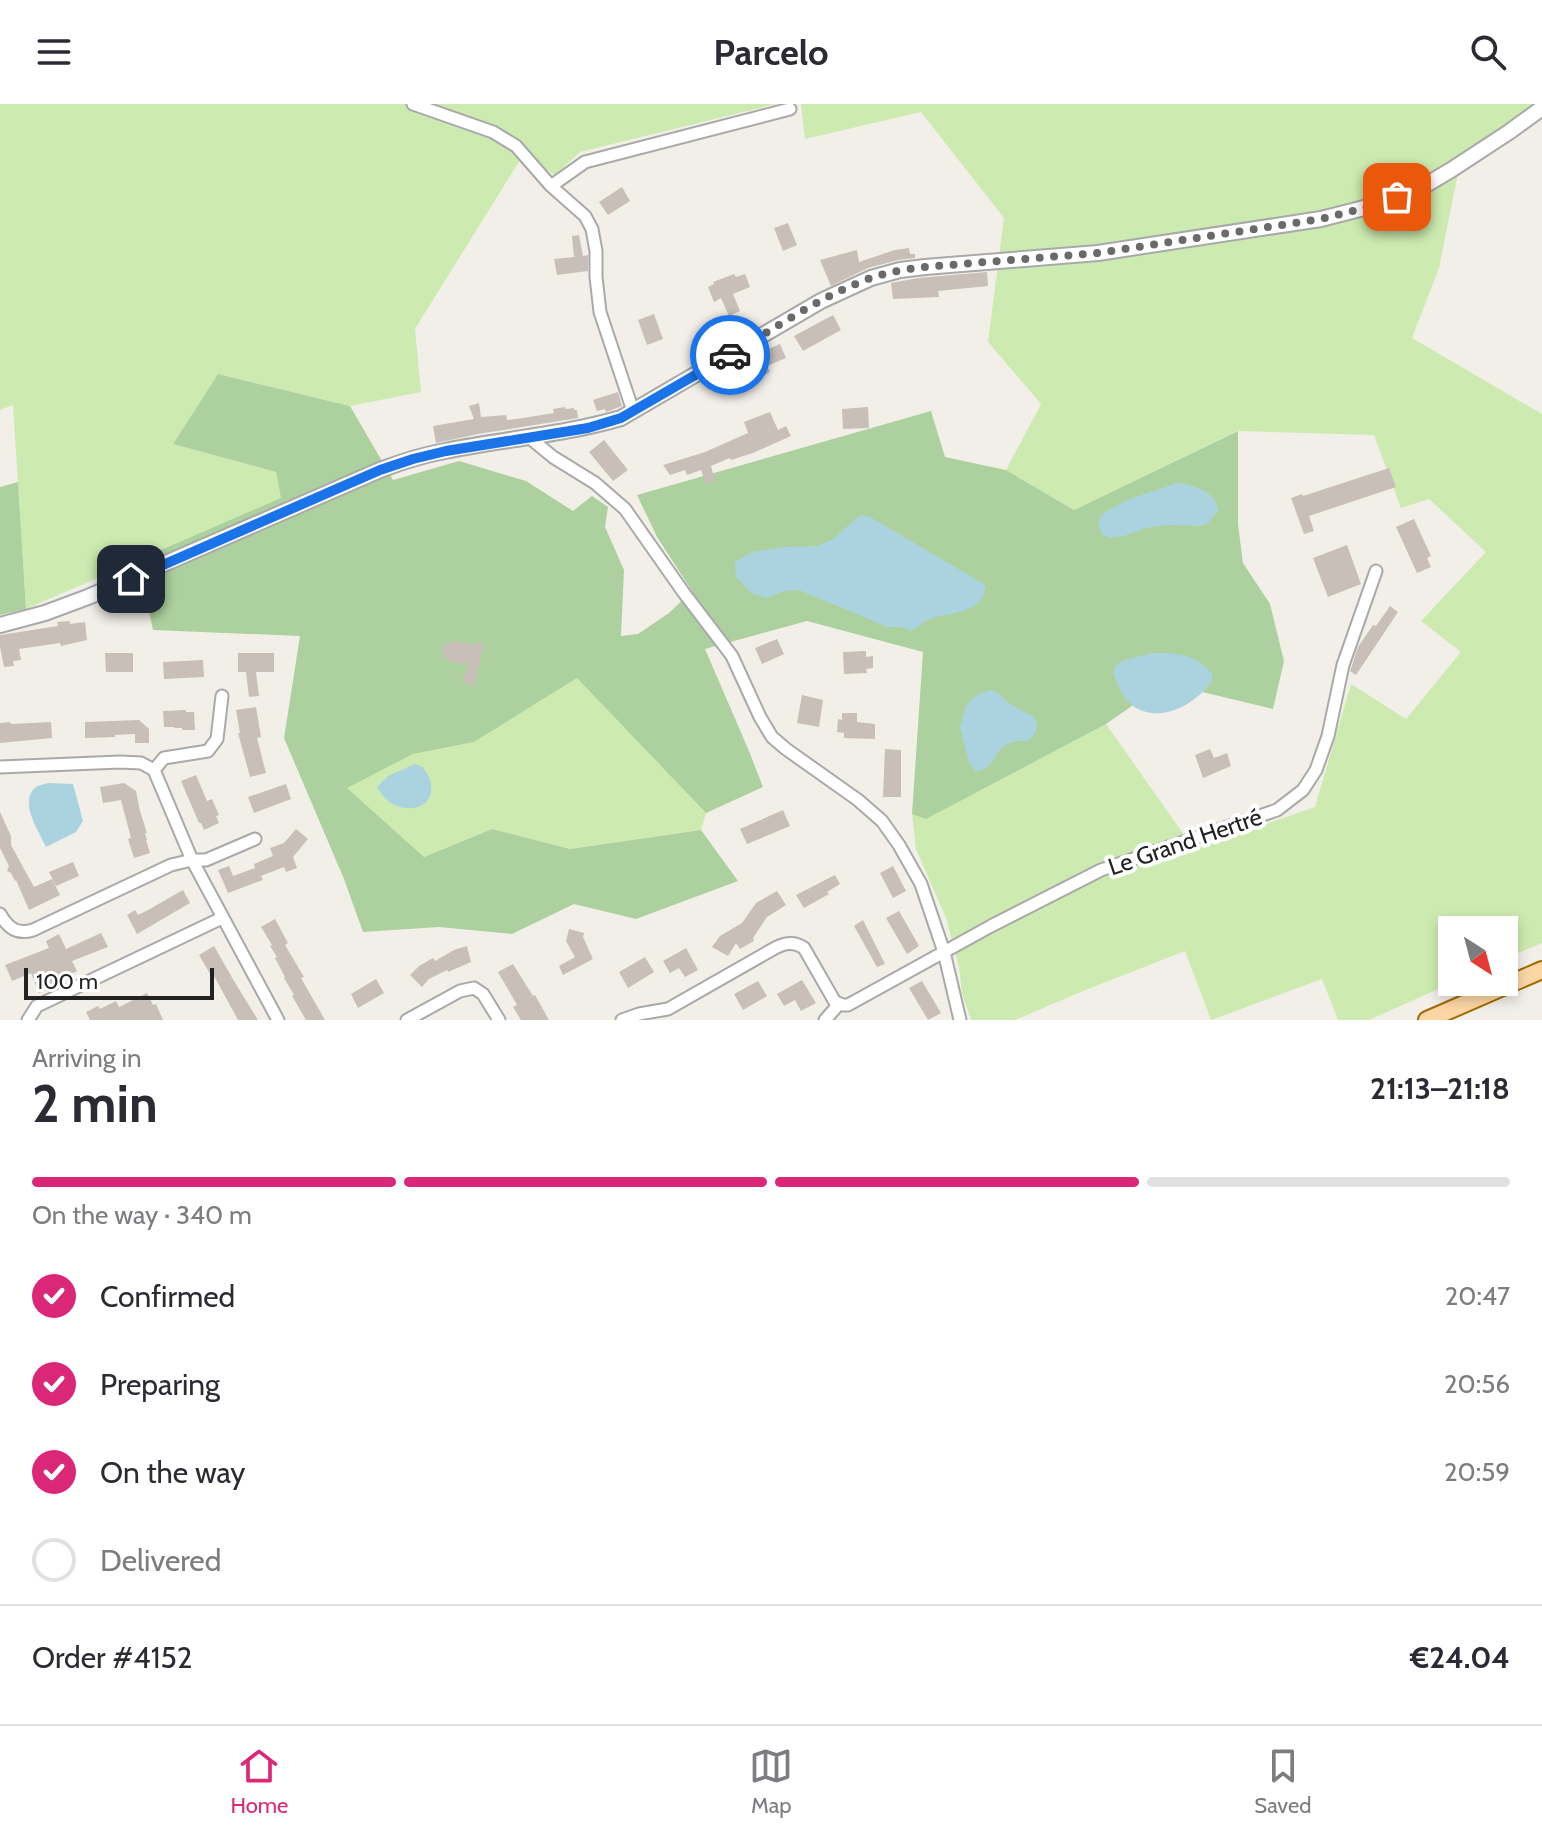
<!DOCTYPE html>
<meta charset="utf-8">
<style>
:root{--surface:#fff;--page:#f2f2f3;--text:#2b2b33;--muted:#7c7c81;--line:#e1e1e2;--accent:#db2777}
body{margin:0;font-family:Cabin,sans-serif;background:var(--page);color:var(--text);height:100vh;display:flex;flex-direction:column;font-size:30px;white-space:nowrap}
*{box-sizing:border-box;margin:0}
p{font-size:26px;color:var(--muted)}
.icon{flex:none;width:44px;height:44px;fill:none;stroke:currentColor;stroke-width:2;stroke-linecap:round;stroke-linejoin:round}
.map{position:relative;height:916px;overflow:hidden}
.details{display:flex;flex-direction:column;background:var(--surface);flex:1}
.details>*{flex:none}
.needle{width:52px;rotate:144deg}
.fabs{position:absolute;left:1438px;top:812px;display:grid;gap:16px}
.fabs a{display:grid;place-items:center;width:80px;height:80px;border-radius:0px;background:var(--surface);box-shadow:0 4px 12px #0003;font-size:40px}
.scale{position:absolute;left:24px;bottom:20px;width:190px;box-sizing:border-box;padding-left:8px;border:4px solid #222;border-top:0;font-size:22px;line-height:28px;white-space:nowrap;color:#222;-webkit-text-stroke:6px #fff;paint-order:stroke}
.pin{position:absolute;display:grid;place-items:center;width:68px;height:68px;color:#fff;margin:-34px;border-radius:16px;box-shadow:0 4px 12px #0006}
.courier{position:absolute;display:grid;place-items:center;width:80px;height:80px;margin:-40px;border:6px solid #1a73e8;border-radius:50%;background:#fff;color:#222;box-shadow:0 2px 10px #0007}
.overview em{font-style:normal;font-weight:800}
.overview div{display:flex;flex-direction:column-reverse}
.overview{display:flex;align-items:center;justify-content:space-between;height:136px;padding:0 32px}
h1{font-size:52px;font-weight:800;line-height:60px}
.bar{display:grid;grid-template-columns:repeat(4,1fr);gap:12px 8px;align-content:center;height:96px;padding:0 32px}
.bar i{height:10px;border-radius:6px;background:var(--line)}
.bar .active{background:var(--accent)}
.bar p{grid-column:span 4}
.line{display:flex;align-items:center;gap:20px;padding:0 32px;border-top:2px solid var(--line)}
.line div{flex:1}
ol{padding:0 32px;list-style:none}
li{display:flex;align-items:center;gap:24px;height:88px}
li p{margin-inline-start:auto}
li .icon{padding:8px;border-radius:50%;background:var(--accent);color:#fff;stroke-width:4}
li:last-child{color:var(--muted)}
li i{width:44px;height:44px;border:4px solid var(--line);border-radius:50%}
header{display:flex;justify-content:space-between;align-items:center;height:104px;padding:0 32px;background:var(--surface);font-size:36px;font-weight:800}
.tab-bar{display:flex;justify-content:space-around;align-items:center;height:112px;border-top:2px solid var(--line);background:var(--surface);font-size:22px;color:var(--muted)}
.tab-bar a{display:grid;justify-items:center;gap:4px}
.tab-bar .active{color:var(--accent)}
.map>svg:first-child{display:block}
.grass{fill:#cdebb0}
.forest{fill:#add19e}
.water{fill:#aad3df}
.building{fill:#c7bfb8}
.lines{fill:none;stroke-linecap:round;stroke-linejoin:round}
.minor-casing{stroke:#a9a9a9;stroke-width:15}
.tertiary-casing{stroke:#a9a9a9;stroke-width:18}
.primary-casing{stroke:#a06b00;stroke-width:20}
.minor{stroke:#fff;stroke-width:11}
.tertiary{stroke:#fff;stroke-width:14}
.primary{stroke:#fcd6a4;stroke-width:16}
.done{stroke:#6b6a68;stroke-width:8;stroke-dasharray:0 14.4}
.route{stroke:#1a73e8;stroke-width:10}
.labels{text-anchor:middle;stroke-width:8;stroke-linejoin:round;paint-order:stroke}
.street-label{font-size:24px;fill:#222;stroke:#fff}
</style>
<header><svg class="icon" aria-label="menu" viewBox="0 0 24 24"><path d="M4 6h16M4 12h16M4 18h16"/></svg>Parcelo<svg class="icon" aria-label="search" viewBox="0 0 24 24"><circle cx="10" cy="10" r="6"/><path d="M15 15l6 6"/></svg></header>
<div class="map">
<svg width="1542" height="916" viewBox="0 0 1542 916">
<rect width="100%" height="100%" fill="#f2efe9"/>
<path class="grass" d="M 0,0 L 776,0 L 580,48 L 555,71 L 523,51 L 415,225 L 421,288 L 350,302 L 218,270 L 173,340 L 276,368 L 282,394 L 26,505 L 13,301 L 0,306 Z
M 801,0 L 1542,0 L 1459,64 L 1439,164 L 1412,234 L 1542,310 L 1542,839 L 1504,855 L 1504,826 L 1452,826 L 1452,878 L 1454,878 L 1369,916 L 1338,916 L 1322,875 L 1211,916 L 1185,847 L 1083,887 L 1015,916 L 971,916 L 962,889 L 959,863 L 946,814 L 916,745 L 912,710 L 927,714 L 1106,620 L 1194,745 L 1315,703 L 1351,580 L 1406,615 L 1461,548 L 1421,517 L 1486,448 L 1429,395 L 1401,404 L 1374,331 L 1237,327 L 1074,406 L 1006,366 L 1041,300 L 988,238 L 1004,114 L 921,8 L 805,35 Z
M 577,573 L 706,709 L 701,726 L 570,745 L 492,725 L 424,753 L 346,684 L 413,650 L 474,638 Z"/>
<path class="forest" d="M 218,270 L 350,302 L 393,376 L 459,357 L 526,377 L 573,407 L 592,392 L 608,403 L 605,423 L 624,466 L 621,532 L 638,530 L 669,509 L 692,487 L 657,433 L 637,391 L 931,307 L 945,353 L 1006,366 L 1074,406 L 1238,327 L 1238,420 L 1243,459 L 1270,500 L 1284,557 L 1273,605 L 1165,579 L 1106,620 L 926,715 L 912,710 L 923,548 L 807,517 L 705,545 L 749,647 L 763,683 L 706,709 L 577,574 L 474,638 L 413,650 L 347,684 L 424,753 L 492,725 L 570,745 L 701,726 L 738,777 L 636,815 L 574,800 L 512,830 L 439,823 L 363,828 L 344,775 L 284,634 L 300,532 L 153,526 L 138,456 L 281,394 L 276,368 L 173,340 Z
M 18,378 L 26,505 L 0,511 L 0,383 Z"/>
<path class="water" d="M 1178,379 C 1195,382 1216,387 1218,407 L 1207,420 L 1200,422 L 1169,421 L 1145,424 L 1124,432 L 1110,434 L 1102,430 L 1098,421 L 1100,413 L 1105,408 L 1130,395 Z
M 860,411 L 870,413 L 982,479 L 986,483 C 981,510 954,507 933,514 C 925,516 918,523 911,527 L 901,523 L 888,523 L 799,486 L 784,487 L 766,494 L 751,489 L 736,473 L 735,458 L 752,448 L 784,443 L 818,442 L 833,435 Z
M 1153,549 C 1178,549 1198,550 1213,572 C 1210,583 1202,589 1193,596 C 1176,609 1152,615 1133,602 C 1123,594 1118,581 1113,569 L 1117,560 L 1125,556 Z
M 991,586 L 997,588 L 1009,599 L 1035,614 C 1039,623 1035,631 1028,637 C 990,634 1001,665 976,667 L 969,659 L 960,623 L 966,602 L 976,591 Z
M 415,660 L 423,663 C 426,668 431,675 431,681 C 434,702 411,709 395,701 C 387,698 381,690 377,683 L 388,672 Z
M 48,679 L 73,680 L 83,717 L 76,728 L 46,743 C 39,727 18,698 36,683 C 37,682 47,679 48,679 Z"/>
<path class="building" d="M 622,83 L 630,97 L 608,111 L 599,98 Z
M 788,119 L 797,141 L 783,147 L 774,124 Z
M 579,131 L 583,152 L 588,151 L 588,167 L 557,171 L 554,155 L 574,153 L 572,132 Z
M 909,144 L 910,150 L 915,150 L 915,154 L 898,156 L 868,164 L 831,182 L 820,156 L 857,146 L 859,158 L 895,146 Z
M 987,168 L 988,182 L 938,187 L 939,193 L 893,195 L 891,179 L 918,174 Z
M 734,170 L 736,173 L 745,170 L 750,183 L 733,190 L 740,207 L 729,212 L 721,194 L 714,198 L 708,183 L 714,180 L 713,178 Z
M 654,210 L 663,235 L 647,241 L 638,216 Z
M 833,211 L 841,226 L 803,247 L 794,232 Z
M 780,240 L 786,254 L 767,262 L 770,268 L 754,276 L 744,256 Z
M 618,288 L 622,302 L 606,308 L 605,305 L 597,307 L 593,296 Z
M 479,299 L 481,313 L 506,311 L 507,316 L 523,314 L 554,309 L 553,305 L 565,303 L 566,305 L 574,304 L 574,306 L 577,306 L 578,314 L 478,330 L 436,339 L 433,322 L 474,315 L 469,302 Z
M 868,303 L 869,324 L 843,325 L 842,305 Z
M 770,308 L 778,326 L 786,322 L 791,332 L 753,349 L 731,356 L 730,354 L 711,362 L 715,377 L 706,380 L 701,366 L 687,371 L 685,366 L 670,371 L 663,361 L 705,348 L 748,329 L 744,318 Z
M 604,336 L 628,366 L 613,377 L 589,348 Z
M 1389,364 L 1396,383 L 1309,412 L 1314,427 L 1304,430 L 1291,394 L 1302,390 L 1303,392 Z
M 1414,415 L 1431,452 L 1427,454 L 1431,463 L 1417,469 L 1396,423 Z
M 1347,441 L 1361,480 L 1328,493 L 1313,454 Z
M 1390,502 L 1398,508 L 1356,571 L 1350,567 L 1358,543 L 1373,521 L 1376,522 Z
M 70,517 L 70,520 L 85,518 L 87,536 L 61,542 L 60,539 L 19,545 L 21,556 L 13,557 L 14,562 L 4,563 L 0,543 L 0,531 L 58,522 L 57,518 Z
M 777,535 L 784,550 L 762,560 L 755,544 Z
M 452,537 L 477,541 L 479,537 L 484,539 L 474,583 L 462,578 L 469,561 L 448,557 L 448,554 L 443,553 L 445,538 L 451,540 Z
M 866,547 L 866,553 L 873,552 L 873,564 L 866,565 L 867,569 L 844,570 L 843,548 Z
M 105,549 L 133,549 L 133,568 L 106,568 Z
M 238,549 L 274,549 L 274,568 L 256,568 L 259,592 L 249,593 L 246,568 L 238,568 Z
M 203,556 L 204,573 L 164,575 L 163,558 Z
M 802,591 L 823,596 L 819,623 L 797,619 Z
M 256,603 L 261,633 L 257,634 L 266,669 L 250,673 L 238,629 L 240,629 L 236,606 Z
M 186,606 L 186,608 L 194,608 L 195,626 L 182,626 L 182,624 L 174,624 L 174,623 L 164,623 L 163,607 Z
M 842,609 L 857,609 L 857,618 L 875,620 L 875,635 L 844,634 L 844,629 L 837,628 L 838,615 L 842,616 Z
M 139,616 L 149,625 L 149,639 L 135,639 L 135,630 L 115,631 L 115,633 L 85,634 L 85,618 Z
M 10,618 L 11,620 L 51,618 L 52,634 L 0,639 L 0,619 Z
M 885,645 L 901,646 L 901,693 L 883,693 Z
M 1210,645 L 1214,654 L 1227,649 L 1231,662 L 1203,674 L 1195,651 Z
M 196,671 L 207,697 L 212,695 L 219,711 L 216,712 L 219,719 L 204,726 L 201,719 L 199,719 L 181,677 Z
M 124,679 L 136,687 L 140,707 L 147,729 L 145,729 L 147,736 L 146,736 L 150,749 L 134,754 L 128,735 L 131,734 L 121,696 L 103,699 L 100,683 Z
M 286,680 L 291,695 L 254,709 L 248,693 Z
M 783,706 L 790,722 L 747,740 L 740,725 Z
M 0,708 L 11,732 L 11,741 L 34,783 L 52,775 L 60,791 L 29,806 L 16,776 L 15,777 L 11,769 L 7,767 L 9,762 L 0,744 Z
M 296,725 L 308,735 L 293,753 L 297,764 L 286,768 L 284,763 L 261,772 L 263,776 L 228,789 L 218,766 L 229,762 L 233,772 L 255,764 L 254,760 L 273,752 L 270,744 L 284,739 Z
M 73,758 L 79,772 L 56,782 L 49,768 Z
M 893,762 L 906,787 L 893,794 L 880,769 Z
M 835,771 L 840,780 L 827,788 L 829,790 L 804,804 L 796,791 Z
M 183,786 L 190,799 L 137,830 L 127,811 L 135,806 L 138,811 L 148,806 Z
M 777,787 L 786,801 L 767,813 L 753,834 L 754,837 L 740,845 L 736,839 L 728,852 L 712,843 L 720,832 L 742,819 L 756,799 Z
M 899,807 L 919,842 L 907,850 L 886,814 Z
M 275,815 L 288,839 L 285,841 L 304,873 L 301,874 L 325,916 L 306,916 L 292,892 L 294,891 L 284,874 L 285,873 L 275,854 L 277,853 L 270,842 L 272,841 L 261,823 Z
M 863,816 L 885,860 L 877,863 L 854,822 Z
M 569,825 L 584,829 L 583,833 L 593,855 L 563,871 L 559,862 L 575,853 L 566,837 Z
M 101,829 L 108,843 L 72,857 L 77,867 L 48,881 L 50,885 L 39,889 L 31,869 L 12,877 L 5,861 L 49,844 L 46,837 L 59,830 L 66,845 Z
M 214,842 L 234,877 L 258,916 L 238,916 L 214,872 L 212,873 L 199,851 Z
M 467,842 L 471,858 L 448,868 L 447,866 L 429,875 L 422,883 L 410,871 L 419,862 L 433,854 L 435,857 L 454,846 Z
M 686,844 L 698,866 L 685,873 L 679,864 L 670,869 L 663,857 Z
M 645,853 L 654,868 L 628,884 L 619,868 Z
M 513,860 L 533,892 L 535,891 L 549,916 L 521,916 L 513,903 L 517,901 L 498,868 Z
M 376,875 L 384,889 L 358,904 L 351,890 Z
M 802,876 L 816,899 L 801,907 L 795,896 L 784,902 L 777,890 Z
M 758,877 L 767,892 L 743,906 L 734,890 Z
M 922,877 L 941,909 L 928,916 L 909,884 Z
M 147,889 L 153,901 L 156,900 L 163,916 L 90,916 L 86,908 L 98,902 L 100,905 L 116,897 L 119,903 Z"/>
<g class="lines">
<defs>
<path id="minor" d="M 413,0 L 493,28 L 516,42 L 551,82 L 585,112 L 592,125 L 596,147 L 596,173 L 600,208 L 633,307
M 551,82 L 585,58 L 790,5
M 530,334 L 553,353 L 595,379 L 625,405 L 684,489 L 732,552 L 760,613 L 772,633 L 786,645 L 858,696 L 882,717 L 899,741 L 921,780 L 944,848 L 960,916
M 0,663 L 120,658 L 141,659 L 154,666 L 192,756 L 278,916
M 154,666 L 164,654 L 208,647 L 217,635 L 222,592
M 0,810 C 8,824 17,831 33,826 L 171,761 L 192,756 L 206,756 L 255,735
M 28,916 L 37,902 L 222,814
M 407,916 L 460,887 L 474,884 L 483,890 L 499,916
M 622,916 L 639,910 L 668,905 L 775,844 C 785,839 794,837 804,844 L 835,898 L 843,901 L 848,901 L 991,822 L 1101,766 L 1277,706 L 1303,686 L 1316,666 L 1328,632 L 1343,561 L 1376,467
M 825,916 L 839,900"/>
<path id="tertiary" d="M 0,521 L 45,509 L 88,493 L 380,366 C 401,358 423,351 445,347 C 504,335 563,331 621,314 L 821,197 L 871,174 L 900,166 L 925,163 L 1098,149 L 1321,115 L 1364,104 L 1424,82 L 1451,66 L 1509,28 L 1542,4"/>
<path id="primary" d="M 1427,916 L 1542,866"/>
</defs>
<use href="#minor" class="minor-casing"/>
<use href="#tertiary" class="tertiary-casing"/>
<use href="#primary" class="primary-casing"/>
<use href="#minor" class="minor"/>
<use href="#tertiary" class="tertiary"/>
<use href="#primary" class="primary"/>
</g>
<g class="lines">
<path class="done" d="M 730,251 C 775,224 821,192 871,174 C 888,168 907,165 925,163 L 1098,149 L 1321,115 L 1364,104 L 1397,93"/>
<path class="route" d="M 131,475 L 380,366 L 413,355 L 446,347 L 588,324 L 621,314 L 730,251"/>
</g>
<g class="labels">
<g class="street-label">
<text transform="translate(1185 738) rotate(-19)" y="8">Le Grand Hertré</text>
</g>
</g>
</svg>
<div class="fabs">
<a><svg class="needle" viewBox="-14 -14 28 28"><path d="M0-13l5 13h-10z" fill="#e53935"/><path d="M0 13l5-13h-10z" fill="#7c7c81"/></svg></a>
</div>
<div class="scale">100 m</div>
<div class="pin" style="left:1397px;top:93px;background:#ea580c"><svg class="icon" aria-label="bag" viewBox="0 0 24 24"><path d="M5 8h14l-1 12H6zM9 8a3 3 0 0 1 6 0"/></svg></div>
<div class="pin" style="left:131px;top:475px;background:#1f2937"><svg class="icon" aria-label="home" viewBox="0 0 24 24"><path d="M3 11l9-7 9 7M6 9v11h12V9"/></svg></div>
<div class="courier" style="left:730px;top:251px"><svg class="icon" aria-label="car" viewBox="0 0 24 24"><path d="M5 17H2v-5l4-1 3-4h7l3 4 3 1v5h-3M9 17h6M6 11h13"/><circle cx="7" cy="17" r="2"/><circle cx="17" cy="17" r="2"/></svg></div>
</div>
<section class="details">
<div class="overview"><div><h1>2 min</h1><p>Arriving in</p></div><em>21:13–21:18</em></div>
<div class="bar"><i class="active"></i><i class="active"></i><i class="active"></i><i></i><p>On the way · 340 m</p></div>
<ol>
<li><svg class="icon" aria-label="check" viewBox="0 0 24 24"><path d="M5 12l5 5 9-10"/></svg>Confirmed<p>20:47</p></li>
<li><svg class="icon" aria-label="check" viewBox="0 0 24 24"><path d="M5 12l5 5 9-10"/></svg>Preparing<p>20:56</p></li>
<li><svg class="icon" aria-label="check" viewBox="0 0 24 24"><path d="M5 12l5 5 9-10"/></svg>On the way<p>20:59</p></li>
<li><i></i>Delivered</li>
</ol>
<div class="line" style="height:104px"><div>Order #4152</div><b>€24.04</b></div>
</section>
<nav class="tab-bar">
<a class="active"><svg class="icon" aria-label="home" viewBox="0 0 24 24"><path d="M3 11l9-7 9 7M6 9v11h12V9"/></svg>Home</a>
<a><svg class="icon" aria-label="map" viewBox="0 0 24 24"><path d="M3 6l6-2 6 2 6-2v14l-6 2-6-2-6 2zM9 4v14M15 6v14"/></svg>Map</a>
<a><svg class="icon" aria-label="saved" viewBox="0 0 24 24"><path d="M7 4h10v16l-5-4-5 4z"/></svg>Saved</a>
</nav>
